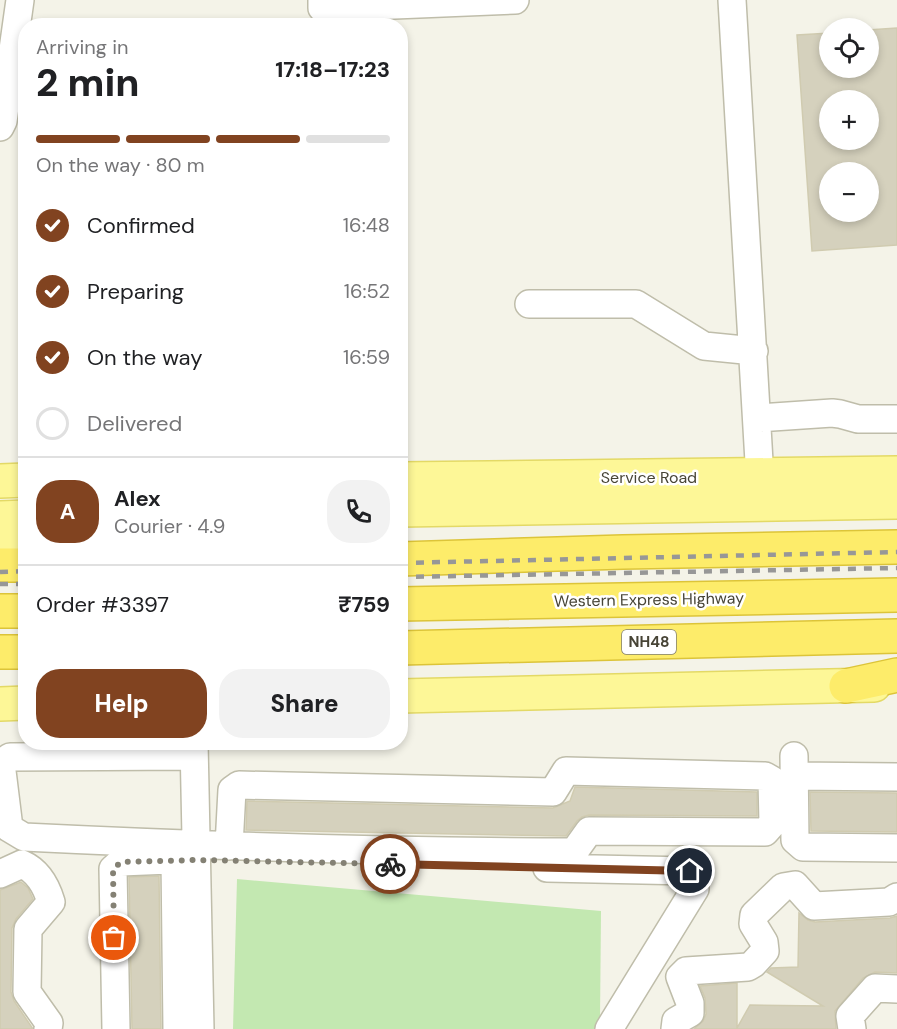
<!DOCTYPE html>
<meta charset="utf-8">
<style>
:root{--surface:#fff;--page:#f2f2f2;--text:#202124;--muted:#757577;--line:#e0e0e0;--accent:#814320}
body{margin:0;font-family:"DM Sans",sans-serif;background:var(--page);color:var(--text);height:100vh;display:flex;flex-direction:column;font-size:22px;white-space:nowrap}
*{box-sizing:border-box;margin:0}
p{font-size:20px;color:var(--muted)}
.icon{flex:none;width:33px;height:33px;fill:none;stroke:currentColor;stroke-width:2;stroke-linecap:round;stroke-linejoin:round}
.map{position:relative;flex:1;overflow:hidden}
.side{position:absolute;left:18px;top:18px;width:390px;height:732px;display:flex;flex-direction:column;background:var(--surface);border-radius:24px;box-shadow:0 3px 9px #0003}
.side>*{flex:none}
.tools{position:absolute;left:819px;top:18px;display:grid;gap:12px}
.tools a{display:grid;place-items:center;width:60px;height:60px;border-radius:50%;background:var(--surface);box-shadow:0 3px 9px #0003;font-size:30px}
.pin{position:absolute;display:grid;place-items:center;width:51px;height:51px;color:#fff;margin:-26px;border:3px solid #fff;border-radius:50%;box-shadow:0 2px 6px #0007}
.courier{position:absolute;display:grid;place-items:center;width:60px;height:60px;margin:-30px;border:4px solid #814320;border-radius:50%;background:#fff;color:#222;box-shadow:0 2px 8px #0007}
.overview em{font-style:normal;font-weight:800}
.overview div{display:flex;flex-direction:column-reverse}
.overview{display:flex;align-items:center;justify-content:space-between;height:102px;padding:0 18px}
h1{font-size:39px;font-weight:800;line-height:45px}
.bar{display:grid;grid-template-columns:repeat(4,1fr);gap:9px 6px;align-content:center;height:72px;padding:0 18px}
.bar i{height:8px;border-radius:4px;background:var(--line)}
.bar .active{background:var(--accent)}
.bar p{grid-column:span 4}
.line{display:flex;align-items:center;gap:15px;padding:0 18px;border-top:2px solid var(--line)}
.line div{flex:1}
.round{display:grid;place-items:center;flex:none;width:63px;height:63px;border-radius:24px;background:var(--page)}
ol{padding:0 18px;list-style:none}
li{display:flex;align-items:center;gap:18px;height:66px}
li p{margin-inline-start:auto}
li .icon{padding:6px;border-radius:50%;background:var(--accent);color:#fff;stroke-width:4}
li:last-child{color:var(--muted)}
li i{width:33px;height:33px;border:3px solid var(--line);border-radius:50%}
.cta{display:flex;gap:12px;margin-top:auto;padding:12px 18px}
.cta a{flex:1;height:69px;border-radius:24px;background:var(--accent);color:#fff;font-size:24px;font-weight:800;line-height:69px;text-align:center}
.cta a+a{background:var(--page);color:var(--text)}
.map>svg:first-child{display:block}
.green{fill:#c3e8b1}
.building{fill:#d5d1bd;stroke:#d0cbb0;stroke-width:1.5;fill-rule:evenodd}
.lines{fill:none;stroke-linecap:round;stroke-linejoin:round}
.minor-casing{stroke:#bfbdaa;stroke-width:30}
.major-casing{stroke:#e3d966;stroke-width:36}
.highway-casing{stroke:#dcc439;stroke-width:36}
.minor{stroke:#fff;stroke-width:27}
.major{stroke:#fdf797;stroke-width:33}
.highway{stroke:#fdec6a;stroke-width:33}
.rail{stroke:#979797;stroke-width:4.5;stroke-dasharray:8 8;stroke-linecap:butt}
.done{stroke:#848174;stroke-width:6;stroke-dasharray:0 10.8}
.route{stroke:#814320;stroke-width:8}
.labels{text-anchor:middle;stroke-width:5;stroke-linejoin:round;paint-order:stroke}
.shield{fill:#fff;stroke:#7e7c72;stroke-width:1.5}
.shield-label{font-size:15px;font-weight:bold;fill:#474436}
.street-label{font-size:16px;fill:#474436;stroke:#fff}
</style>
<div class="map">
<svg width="897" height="1029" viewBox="0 0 897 1029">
<rect width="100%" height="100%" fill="#f4f3e8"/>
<path class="green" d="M 237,879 L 601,911 L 600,1020 L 594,1029 L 233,1029 Z"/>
<path class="building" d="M 897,28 L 897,245 L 812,251 L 797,35 L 830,33 L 830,68 L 868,68 L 868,30 ZM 830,100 L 868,100 L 868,140 L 830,140 ZM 830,172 L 868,172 L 868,212 L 830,212 Z
M 575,787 L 757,792 L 757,816 L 589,815 L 582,817 L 577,821 L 566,836 L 246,830 L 247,801 L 553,808 L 570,801 Z
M 810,792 L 897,793 L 897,832 L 811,831 Z
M 159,876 L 161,1029 L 132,1029 L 129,877 Z
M 21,882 L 28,888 L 33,899 L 16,919 L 12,928 L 11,992 L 14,1001 L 33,1029 L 0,1029 L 0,890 Z
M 799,913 L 808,920 L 815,922 L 890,918 L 897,916 L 897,973 L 875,972 L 863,978 L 835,1011 L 836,1029 L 694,1029 L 703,1021 L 706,1014 L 705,998 L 700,986 L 737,983 L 737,1028 L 750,1005 L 823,1006 L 767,972 L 771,968 L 798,967 Z"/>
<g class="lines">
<defs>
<path id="minor" d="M 322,0 L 322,8 L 515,0
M 732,0 L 761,496
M 0,127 L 3,121 L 20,0
M 529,304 L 636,304 L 704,346 L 754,351
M 757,418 L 832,413 L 840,414 L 858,419 L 897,419
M 194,742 L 200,1029
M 194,756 L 10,757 L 1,763 L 9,828 L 24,837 C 207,846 390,852 574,852 L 589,831 L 765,832 L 773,823 L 772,780 L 765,776 L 566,771 L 553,792 L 239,785 L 232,790 L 229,846
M 794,756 L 795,840 L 803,847 L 897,848
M 794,776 L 897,777
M 175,860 L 177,1029
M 547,868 L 690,871 L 695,889 L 609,1029
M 0,874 L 22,864 C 38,871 46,885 51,902 L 28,929 L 27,992 L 49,1023 L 48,1029
M 116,1029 L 113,869 L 121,862 L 170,860
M 675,1029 L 676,1021 L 690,1013 L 690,1003 L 680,977 L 686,971 L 748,967 L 753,964 L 765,951 L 764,942 L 753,924 L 754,915 L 783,887 L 795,885 L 814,906 L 889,902 L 897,897
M 852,1029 L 850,1016 L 875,988 L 897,989"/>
<path id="major" d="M 400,479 L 897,473
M 0,481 L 26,480
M 400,510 L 897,502
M 0,518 L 26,517
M 0,549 L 26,548
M 400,696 L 874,685
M 0,704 L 26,703"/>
<path id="highway" d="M 400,559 L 623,552 L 897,547
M 0,565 L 26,565
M 400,604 L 897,595
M 0,611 L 26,611
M 400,648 L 897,636
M 0,652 L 26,652
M 846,686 L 897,675"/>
</defs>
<use href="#minor" class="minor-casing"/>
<use href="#major" class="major-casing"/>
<use href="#highway" class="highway-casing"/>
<use href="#minor" class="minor"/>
<use href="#major" class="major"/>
<use href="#highway" class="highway"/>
<path class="rail" d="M 400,563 L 897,552
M 0,572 L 26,571
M 400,577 L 897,568
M 0,584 L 26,584"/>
</g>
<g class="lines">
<path class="done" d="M 114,938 L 113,869 L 121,862 L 196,860 L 390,864"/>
<path class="route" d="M 390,864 L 690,871"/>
</g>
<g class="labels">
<rect class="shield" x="622" y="630" width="54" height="24" rx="4.5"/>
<g class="shield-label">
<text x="649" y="647">NH48</text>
</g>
<g class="street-label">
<text x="649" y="483">Service Road</text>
<text transform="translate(649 599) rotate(-1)" y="6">Western Express Highway</text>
</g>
</g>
</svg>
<div class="tools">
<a><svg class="icon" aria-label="locate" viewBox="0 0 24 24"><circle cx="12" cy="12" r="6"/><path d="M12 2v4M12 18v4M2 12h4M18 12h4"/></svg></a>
<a>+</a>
<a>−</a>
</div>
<div class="pin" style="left:114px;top:938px;background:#ea580c"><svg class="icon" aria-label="bag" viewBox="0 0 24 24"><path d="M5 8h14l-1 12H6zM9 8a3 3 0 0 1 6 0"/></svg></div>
<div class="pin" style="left:690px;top:871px;background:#1f2937"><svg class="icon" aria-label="home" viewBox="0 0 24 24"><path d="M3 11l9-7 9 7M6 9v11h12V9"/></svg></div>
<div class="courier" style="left:390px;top:864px"><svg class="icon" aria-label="bike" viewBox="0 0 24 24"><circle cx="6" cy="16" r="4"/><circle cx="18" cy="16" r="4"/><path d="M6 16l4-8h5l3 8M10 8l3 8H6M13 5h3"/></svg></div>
<section class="side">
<div class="overview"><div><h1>2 min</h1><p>Arriving in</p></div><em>17:18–17:23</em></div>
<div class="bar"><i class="active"></i><i class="active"></i><i class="active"></i><i></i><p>On the way · 80 m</p></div>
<ol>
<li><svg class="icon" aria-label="check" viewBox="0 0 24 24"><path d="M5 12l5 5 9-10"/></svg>Confirmed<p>16:48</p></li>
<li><svg class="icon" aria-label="check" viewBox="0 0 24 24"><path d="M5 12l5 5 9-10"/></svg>Preparing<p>16:52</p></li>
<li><svg class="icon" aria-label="check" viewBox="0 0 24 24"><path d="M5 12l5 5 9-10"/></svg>On the way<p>16:59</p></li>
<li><i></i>Delivered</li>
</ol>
<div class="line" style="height:108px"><b class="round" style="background:var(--accent);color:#fff">A</b><div><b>Alex</b><p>Courier · 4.9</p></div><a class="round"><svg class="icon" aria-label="phone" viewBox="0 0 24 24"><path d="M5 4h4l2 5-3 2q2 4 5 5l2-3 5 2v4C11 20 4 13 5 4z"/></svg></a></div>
<div class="line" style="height:78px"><div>Order #3397</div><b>₹759</b></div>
<div class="cta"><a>Help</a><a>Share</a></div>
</section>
</div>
